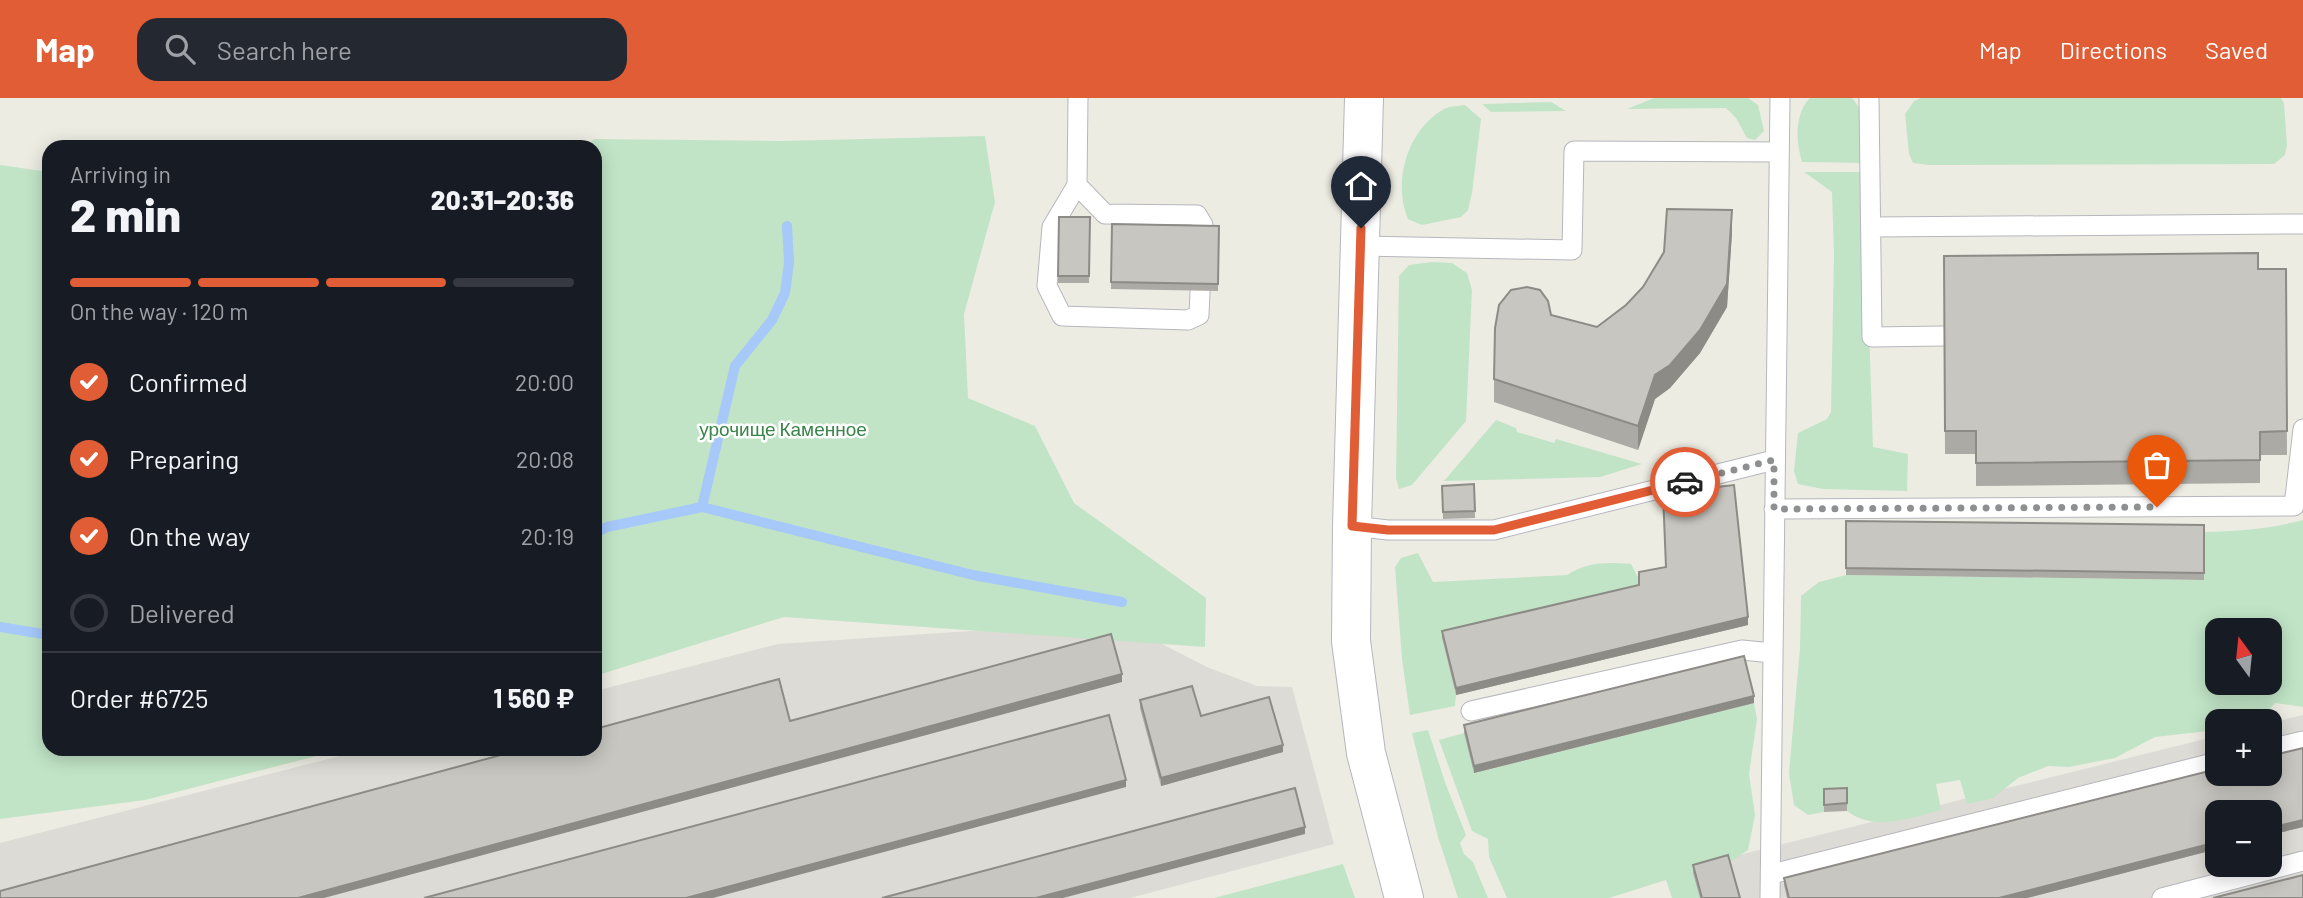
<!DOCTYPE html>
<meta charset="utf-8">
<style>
:root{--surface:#171b24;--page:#242831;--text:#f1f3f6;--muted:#9ea1a6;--line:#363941;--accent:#e05d36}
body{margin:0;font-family:Barlow,sans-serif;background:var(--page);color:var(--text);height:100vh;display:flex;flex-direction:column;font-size:26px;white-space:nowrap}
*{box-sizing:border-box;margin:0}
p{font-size:23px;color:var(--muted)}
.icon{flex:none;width:38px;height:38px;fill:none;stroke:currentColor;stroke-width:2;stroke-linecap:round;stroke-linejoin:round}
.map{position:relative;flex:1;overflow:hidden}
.sheet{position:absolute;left:42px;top:42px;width:560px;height:616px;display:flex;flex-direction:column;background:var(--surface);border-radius:21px;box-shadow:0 4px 18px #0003}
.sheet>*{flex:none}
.needle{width:46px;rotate:345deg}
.tools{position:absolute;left:2205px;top:520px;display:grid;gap:14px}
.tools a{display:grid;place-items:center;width:77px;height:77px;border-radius:14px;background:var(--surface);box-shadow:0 4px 18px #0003;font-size:35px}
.pin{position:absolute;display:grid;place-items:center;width:60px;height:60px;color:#fff;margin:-72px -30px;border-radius:50% 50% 50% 0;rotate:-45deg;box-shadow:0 0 7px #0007}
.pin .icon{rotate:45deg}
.courier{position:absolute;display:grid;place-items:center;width:70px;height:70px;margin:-35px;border:5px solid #e05d36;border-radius:50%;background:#fff;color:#222;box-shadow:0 2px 9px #0007}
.headline em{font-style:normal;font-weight:800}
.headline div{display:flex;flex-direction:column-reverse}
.headline{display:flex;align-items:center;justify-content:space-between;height:119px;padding:0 28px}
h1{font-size:46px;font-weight:800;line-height:52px}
.bar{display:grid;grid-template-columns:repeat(4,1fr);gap:10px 7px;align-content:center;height:84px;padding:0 28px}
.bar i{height:9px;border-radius:5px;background:var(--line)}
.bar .selected{background:var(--accent)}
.bar p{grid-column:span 4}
.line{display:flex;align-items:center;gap:18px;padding:0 28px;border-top:2px solid var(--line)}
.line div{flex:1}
ol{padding:0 28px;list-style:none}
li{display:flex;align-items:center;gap:21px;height:77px}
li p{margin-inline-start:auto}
li .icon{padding:7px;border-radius:50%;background:var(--accent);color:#fff;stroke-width:4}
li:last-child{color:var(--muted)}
li i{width:38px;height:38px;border:4px solid var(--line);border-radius:50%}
header{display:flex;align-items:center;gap:42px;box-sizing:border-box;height:98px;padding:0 35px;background:var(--accent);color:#fff}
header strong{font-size:33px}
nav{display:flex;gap:38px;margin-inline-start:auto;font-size:24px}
.search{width:490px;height:63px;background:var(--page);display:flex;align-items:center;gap:18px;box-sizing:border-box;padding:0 24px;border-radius:21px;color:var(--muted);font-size:26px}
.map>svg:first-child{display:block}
.industrial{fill:#dcdbd5;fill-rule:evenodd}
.green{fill:#c1e4c6;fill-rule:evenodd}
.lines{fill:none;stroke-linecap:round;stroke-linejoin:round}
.stream{stroke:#a6c9fa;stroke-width:10}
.service-casing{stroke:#b5b7bd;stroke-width:21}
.tertiary-casing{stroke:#b5b7bd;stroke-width:40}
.service{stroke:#fff;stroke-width:19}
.tertiary{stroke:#fff;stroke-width:38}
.wall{fill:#acaaa5}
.shaded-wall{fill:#8c8b86}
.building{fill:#c8c6c0;stroke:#8c8b86;stroke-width:2}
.done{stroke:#8e8f90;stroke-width:7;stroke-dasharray:0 12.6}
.route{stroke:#e05d36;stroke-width:9}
.labels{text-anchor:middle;stroke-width:5;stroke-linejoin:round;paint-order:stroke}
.park-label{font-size:19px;fill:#398448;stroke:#fff}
</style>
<header>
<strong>Map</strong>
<div class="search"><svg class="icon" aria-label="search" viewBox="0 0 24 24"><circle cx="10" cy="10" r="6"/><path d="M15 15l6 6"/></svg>Search here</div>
<nav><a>Map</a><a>Directions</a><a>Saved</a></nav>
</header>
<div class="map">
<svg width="2303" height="800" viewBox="0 0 2303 800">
<rect width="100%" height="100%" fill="#edece3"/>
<path class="industrial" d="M 1117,523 L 1207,569 L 1257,588 L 1292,589 L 1334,746 L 1130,800 L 0,800 L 0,745 L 367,651 L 595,651 L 595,593 L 778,546 Z
M 2303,617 L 2303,800 L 1696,800 L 1687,770 L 2217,638 L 2217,676 L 2270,676 L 2270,625 ZM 2217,714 L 2270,714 L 2270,766 L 2217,766 Z"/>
<path class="green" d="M 1654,0 L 1748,0 L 1758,7 L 1764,33 L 1755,42 L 1747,40 L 1736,20 L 1726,10 L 1627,11 Z
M 1810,0 L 1852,0 C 1868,16 1863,44 1863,65 L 1802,64 C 1796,44 1794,16 1810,0 Z
M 1921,0 L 2281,0 L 2284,5 L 2287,47 L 2285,57 L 2274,66 L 1929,67 L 1913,65 L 1909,56 L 1905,16 L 1914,3 Z
M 1551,4 L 1566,13 L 1491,14 L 1482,6 Z
M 1465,7 L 1481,21 L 1472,95 L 1468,112 L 1461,119 L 1422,127 L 1408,121 C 1392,83 1408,31 1444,11 C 1450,8 1458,8 1465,7 Z
M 985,38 L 995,104 L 964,216 L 968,300 L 1035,328 L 1074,405 L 1206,500 L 1205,549 L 784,519 L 595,578 L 595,49 L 585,49 L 594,41 L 782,43 Z
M 0,67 L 49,74 L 49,651 L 344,651 L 145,702 L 0,721 Z
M 1804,74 L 1864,74 L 1873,349 L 1908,356 L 1907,393 L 1823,391 L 1798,386 L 1794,373 L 1798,335 L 1827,321 L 1831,314 L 1834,157 L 1832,94 Z
M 1432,164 L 1452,165 L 1467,175 L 1472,192 L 1466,323 L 1412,387 L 1399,391 L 1396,380 L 1399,178 L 1409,167 Z
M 1496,322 L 1516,330 L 1517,334 L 1554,345 L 1556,341 L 1642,366 L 1600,379 L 1444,383 Z
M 2303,422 L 2303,609 L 2275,605 L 2259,623 L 2217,623 L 2217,632 L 2155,639 L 2115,660 L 2069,669 L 2048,668 L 2018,680 L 1993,700 L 1967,706 L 1960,682 L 1936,686 L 1941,712 C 1911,720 1874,734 1847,713 L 1846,697 L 1825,698 L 1824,714 L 1808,717 L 1794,707 L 1789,675 L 1800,550 L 1801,498 L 1819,484 L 1846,477 L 2203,482 L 2204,434 C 2238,433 2270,431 2303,422 ZM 2217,532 L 2270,532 L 2270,584 L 2217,584 Z
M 1418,455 L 1433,484 L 1567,477 C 1587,464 1607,464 1631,466 L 1639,481 L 1639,494 L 1442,541 L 1456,597 L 1455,608 L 1410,617 L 1402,561 L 1395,469 L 1401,460 Z
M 1754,605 L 1757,621 L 1749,676 L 1755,717 L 1748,752 L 1728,765 L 1693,775 L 1700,800 L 1672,800 L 1666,782 L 1609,800 L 1507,800 L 1489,759 L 1488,741 L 1472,733 L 1439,642 L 1464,635 L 1475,675 Z
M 1428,632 L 1446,687 L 1466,737 L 1460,745 L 1464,756 L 1473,764 L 1488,800 L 1458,800 L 1438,739 L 1412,635 Z
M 1343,766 L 1355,800 L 1214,800 Z"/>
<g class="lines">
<path class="stream" d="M 702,409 L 735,268 L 772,222 L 785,195 L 789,164 L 787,128
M 595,435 L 607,429 L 702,409 L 973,477 L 1122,504
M 0,529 L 49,537"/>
<defs>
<path id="service" d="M 1869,0 L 1872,239 L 1944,238
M 1077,87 L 1105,116 L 1197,117 L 1203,127 L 1199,217 L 1188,222 L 1062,218 L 1047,188 L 1052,129 L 1077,87 L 1078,0
M 1871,129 L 2303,126
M 1361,148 L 1572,152 L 1574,53 L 1779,54
M 1774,411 L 2294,408 L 2303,331
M 1352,428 L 1388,432 L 1494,432 L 1774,362
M 1471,613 L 1742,552 L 1772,555
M 2270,651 L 2303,643
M 1772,776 L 2217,664
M 1770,800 L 1780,0
M 2162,800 L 2303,763"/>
<path id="tertiary" d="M 1364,0 L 1352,428 L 1351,543 L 1366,655 L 1404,800"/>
</defs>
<use href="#service" class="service-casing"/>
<use href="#tertiary" class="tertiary-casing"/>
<use href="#service" class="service"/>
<use href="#tertiary" class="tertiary"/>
</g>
<path class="wall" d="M 1059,119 L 1090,119 L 1089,185 L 1058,185 Z
M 1112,126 L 1219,128 L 1218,193 L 1111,191 Z
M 1732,135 L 1727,209 L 1700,255 L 1670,290 L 1655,301 L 1638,352 L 1494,304 L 1494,281 L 1597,229 Z
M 1944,158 L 2258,171 L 2286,171 L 2287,357 L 2260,357 L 2260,385 L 1976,388 L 1976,356 L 1945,356 Z
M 1474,386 L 1475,420 L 1443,421 L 1442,388 Z
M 1846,423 L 2204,427 L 2204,482 L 1846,477 Z
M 1748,527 L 1456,597 L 1442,540 L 1442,533 Z
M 1140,602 L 1283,654 L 1161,688 L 1140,610 Z
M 1754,605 L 1474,675 L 1464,635 L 1464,627 Z
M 2303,650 L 2303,729 L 2270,737 L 2270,714 L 2217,714 L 2217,751 L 2027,800 L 1787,800 L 1784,787 L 1784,780 L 2217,671 L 2217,676 L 2270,676 L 2270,658 Z
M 1847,690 L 1847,713 L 1824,714 L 1824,691 Z
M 1693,767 L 1740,800 L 1700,800 L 1693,775 Z"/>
<path class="shaded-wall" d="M 1732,112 L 1732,135 L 1727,209 L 1700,255 L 1670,290 L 1655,301 L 1638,352 L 1638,328 L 1655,277 Z
M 1748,519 L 1748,527 L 1456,597 L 1456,590 Z
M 1122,576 L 1122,584 L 324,800 L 298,800 Z
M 1754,598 L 1754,605 L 1474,675 L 1474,668 Z
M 1283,647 L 1283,654 L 1161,688 L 1161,680 Z
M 1126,682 L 1126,689 L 713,800 L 686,800 Z
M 2303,722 L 2303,729 L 2270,737 L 2270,730 Z
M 1305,729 L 1305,736 L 1063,800 L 1036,800 Z
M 2217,744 L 2217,751 L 2027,800 L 1999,800 Z"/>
<path class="building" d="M 1667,111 L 1732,112 L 1727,186 L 1700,232 L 1670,267 L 1655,277 L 1638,328 L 1494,281 L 1495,230 L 1499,207 L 1511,192 L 1527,189 L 1540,192 L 1548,203 L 1551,217 L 1597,229 L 1626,207 L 1643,189 L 1664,154 Z
M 1059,119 L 1090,119 L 1089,178 L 1058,178 Z
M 1112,126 L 1219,128 L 1218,186 L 1111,184 Z
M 2258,155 L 2258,171 L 2286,171 L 2287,333 L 2260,334 L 2260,362 L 1976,365 L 1976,333 L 1945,333 L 1944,158 Z
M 1474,386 L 1475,413 L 1443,414 L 1442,388 Z
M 1734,387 L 1748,519 L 1456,590 L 1442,533 L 1639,487 L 1639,474 L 1666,469 L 1663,395 Z
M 1846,423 L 2204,427 L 2204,475 L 1846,470 Z
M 1111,536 L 1122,576 L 298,800 L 0,800 L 0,793 L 523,651 L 595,651 L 595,631 L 779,581 L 790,623 Z
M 1744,558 L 1754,598 L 1474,668 L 1464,627 Z
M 1192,588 L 1201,618 L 1269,599 L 1283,647 L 1161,680 L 1140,602 Z
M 1109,617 L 1126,682 L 686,800 L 424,800 Z
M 2303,650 L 2303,722 L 2270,730 L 2270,714 L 2217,714 L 2217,744 L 1999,800 L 1789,800 L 1784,780 L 2217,671 L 2217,676 L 2270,676 L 2270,658 Z
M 1295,690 L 1305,729 L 1036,800 L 882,800 Z
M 1847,690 L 1847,705 L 1824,707 L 1824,691 Z
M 1728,757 L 1740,800 L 1702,800 L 1693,767 Z
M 2303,777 L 2303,800 L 2213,800 Z"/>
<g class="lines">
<path class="done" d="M 1685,384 L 1774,362 L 1774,411 L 2157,409"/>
<path class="route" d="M 1361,130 L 1352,428 L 1388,432 L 1494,432 L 1685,384"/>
</g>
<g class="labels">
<g class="park-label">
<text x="783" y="338">урочище Каменное</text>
</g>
</g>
</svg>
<div class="tools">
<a><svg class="needle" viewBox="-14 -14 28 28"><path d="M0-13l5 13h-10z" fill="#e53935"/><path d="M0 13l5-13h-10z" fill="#9ea1a6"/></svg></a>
<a>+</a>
<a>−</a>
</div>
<div class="pin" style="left:2157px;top:409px;background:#ea580c"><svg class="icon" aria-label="bag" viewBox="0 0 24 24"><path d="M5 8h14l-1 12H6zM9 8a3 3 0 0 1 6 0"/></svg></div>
<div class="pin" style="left:1361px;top:130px;background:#1f2937"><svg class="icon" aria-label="home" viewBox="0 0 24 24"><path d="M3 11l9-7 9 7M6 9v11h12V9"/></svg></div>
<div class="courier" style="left:1685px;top:384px"><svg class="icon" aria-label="car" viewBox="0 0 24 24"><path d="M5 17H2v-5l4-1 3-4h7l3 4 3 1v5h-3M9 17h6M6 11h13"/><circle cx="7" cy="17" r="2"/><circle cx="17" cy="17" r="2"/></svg></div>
<section class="sheet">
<div class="headline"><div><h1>2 min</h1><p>Arriving in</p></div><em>20:31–20:36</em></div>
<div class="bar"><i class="selected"></i><i class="selected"></i><i class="selected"></i><i></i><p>On the way · 120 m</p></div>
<ol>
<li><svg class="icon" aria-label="check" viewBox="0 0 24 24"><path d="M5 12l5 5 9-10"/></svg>Confirmed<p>20:00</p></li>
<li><svg class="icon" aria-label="check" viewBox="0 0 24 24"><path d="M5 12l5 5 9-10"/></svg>Preparing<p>20:08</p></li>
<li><svg class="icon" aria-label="check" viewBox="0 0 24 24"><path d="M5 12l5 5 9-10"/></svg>On the way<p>20:19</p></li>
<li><i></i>Delivered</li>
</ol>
<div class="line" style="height:91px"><div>Order #6725</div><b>1 560 ₽</b></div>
</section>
</div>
